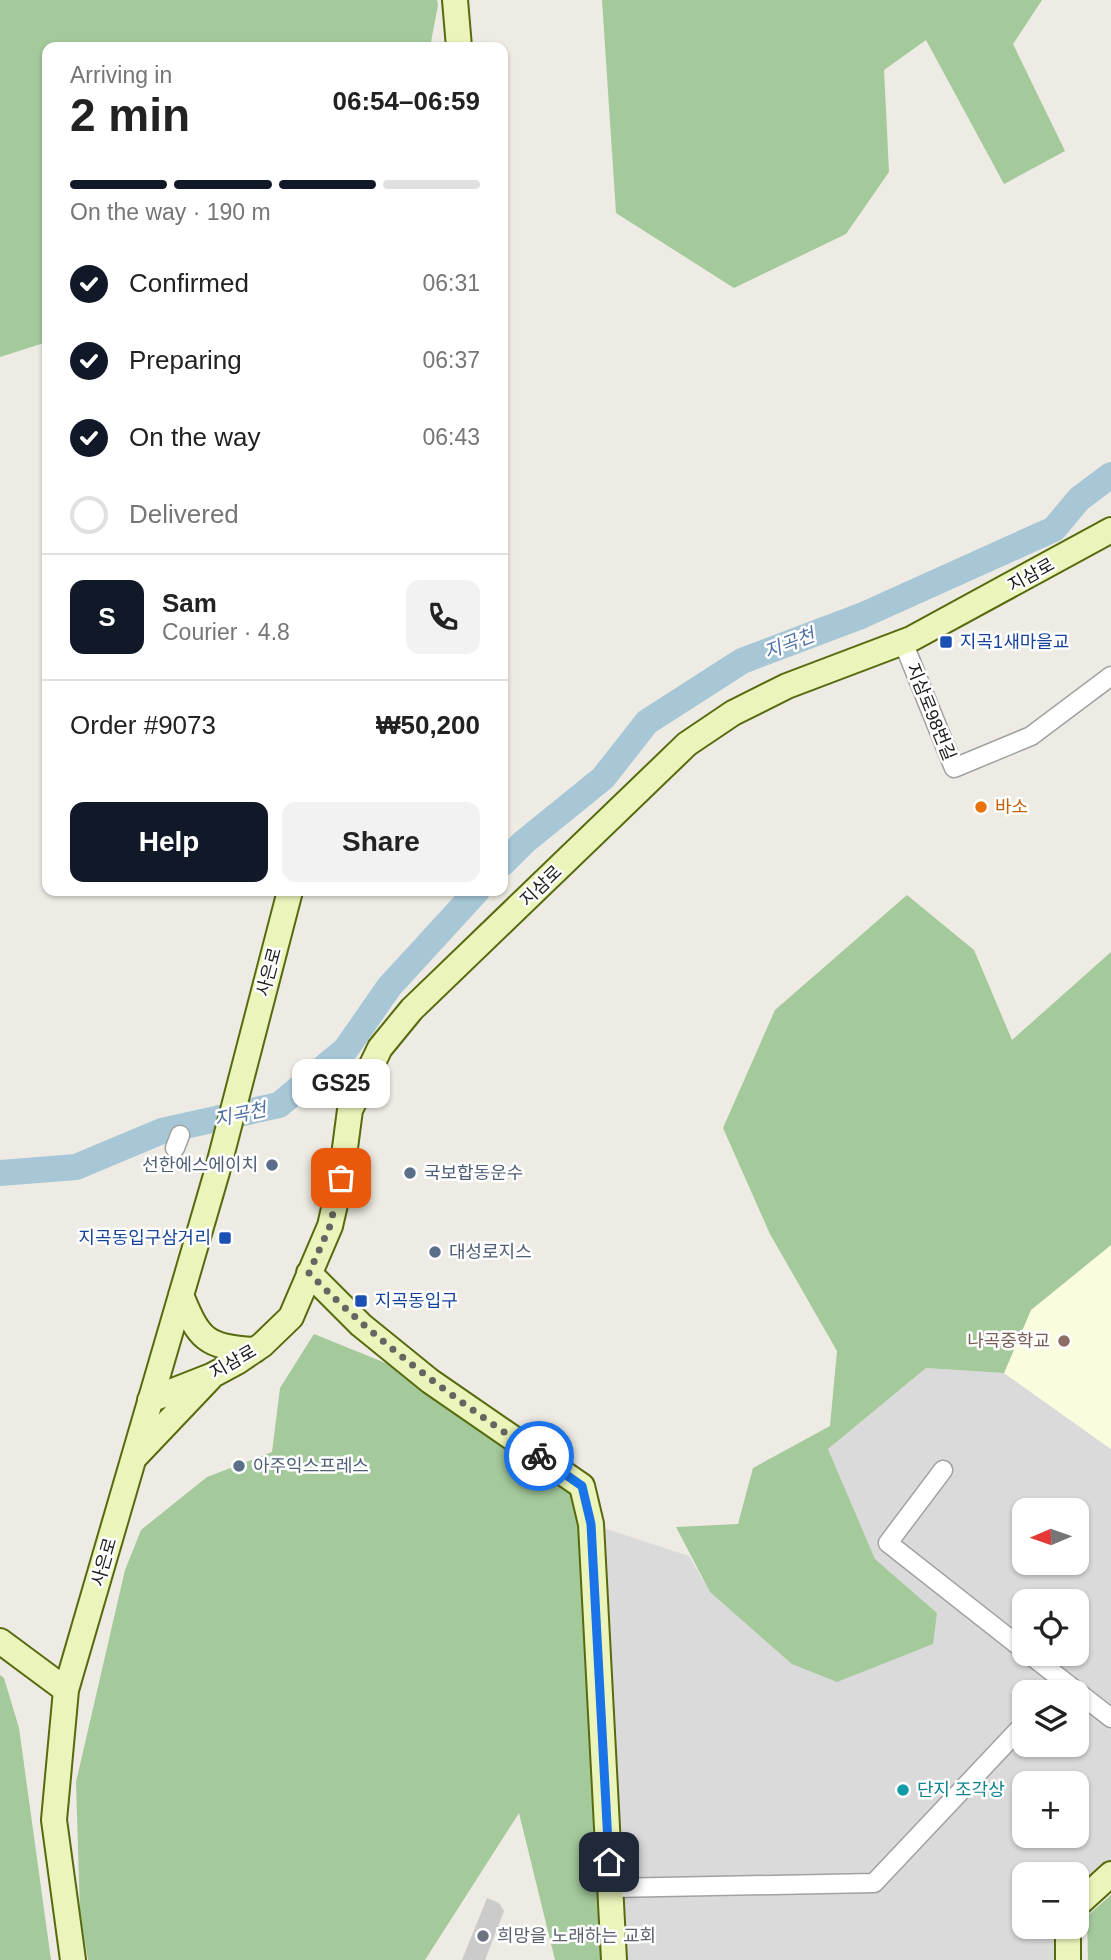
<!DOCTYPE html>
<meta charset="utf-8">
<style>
:root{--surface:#fff;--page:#f2f2f2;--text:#222;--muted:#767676;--line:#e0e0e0;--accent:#111827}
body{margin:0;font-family:Helvetica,"Noto Sans KR",sans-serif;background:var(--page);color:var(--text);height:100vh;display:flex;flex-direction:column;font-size:26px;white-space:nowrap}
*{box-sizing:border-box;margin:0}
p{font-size:23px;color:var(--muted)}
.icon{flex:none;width:38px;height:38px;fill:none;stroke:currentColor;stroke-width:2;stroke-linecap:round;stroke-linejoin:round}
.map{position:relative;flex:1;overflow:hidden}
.sheet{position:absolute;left:42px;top:42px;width:466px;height:854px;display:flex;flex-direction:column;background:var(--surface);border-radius:14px;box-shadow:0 2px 5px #0004}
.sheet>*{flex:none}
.needle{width:46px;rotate:268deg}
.fabs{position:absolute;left:1012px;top:1498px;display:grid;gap:14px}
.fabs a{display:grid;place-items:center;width:77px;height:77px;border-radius:14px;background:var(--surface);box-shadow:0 2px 5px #0004;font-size:35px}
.pin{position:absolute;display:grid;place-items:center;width:60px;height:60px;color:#fff;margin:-30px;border-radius:14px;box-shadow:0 4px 10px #0006}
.courier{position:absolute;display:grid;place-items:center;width:70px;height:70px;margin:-35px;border:5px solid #1a73e8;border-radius:50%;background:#fff;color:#222;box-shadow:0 2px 9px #0007}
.bubble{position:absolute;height:49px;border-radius:14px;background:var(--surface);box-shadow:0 2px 5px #0004;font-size:23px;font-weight:600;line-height:49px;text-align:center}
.head em{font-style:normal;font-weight:600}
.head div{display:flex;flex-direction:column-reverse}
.head{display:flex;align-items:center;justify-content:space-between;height:119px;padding:0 28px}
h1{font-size:46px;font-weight:600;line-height:52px}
.bar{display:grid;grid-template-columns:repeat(4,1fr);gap:10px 7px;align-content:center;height:84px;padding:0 28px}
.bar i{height:9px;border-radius:5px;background:var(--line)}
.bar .selected{background:var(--accent)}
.bar p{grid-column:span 4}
.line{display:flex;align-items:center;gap:18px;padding:0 28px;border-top:2px solid var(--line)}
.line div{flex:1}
.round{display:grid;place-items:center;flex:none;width:74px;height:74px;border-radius:14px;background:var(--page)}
ol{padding:0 28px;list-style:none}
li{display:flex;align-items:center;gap:21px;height:77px}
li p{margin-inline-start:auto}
li .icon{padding:7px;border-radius:50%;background:var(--accent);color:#fff;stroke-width:4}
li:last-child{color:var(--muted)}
li i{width:38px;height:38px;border:4px solid var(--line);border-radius:50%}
.action{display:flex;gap:14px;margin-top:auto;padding:14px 28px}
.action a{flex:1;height:80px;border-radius:14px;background:var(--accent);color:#fff;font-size:28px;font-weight:600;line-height:80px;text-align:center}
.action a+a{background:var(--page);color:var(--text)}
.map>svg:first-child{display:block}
.residential{fill:#dbdada;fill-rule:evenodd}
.education{fill:#f9fcdd}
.religious{fill:#cbcbcb}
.forest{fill:#a4c99b}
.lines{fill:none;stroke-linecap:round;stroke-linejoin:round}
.river{stroke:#a7c7d7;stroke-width:26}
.street-casing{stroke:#a1a1a1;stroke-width:21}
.secondary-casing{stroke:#566a0e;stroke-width:28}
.street{stroke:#fff;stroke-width:18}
.secondary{stroke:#ebf4ba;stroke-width:24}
.done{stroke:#666562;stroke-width:7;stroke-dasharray:0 12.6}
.route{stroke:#1a73e8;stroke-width:9}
.transit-dot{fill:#1a4fb4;stroke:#fff;stroke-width:2.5}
.food-dot{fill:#e8710a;stroke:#fff;stroke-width:2.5}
.service-dot{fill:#5c6f8a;stroke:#fff;stroke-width:2.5}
.education-dot{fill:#8d6e63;stroke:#fff;stroke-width:2.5}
.culture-dot{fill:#0f9aa8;stroke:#fff;stroke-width:2.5}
.worship-dot{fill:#6b7280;stroke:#fff;stroke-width:2.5}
.labels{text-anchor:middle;stroke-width:5;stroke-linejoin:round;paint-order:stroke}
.street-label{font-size:18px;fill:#1d1d1d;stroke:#fff}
.transit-label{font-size:18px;fill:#164399;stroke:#fff;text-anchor:start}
.food-label{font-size:18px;fill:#c56008;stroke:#fff;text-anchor:start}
.service-label{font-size:18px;fill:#4e5e75;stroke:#fff;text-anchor:start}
.education-label{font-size:18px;fill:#785e54;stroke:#fff;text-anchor:end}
.culture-label{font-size:18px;fill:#0d838f;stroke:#fff;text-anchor:start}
.worship-label{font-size:18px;fill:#5b616d;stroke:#fff;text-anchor:start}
.water-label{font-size:19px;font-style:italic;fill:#5172a4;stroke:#fff}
</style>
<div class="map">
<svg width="1111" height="1960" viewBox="0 0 1111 1960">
<rect width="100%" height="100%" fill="#edebe3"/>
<path class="residential" d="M 926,1368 L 1004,1373 L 1111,1449 L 1111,1874 L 1076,1906 L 1076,1874 L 1024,1874 L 1024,1927 L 1068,1927 L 1068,1960 L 614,1960 L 591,1524 L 689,1556 L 710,1592 L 937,1613 L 875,1559 L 828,1449 ZM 1024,1510 L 1076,1510 L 1076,1563 L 1024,1563 ZM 1024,1601 L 1076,1601 L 1076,1654 L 1024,1654 ZM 1024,1692 L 1076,1692 L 1076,1745 L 1024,1745 ZM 1024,1783 L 1076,1783 L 1076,1836 L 1024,1836 Z"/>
<path class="education" d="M 1111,1245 L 1111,1449 L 1004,1373 L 1031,1310 Z"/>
<path class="religious" d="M 487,1898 L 499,1903 L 504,1911 L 485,1960 L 462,1960 Z"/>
<path class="forest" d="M 0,0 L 437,0 L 438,5 L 430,47 L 47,47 L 47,342 L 0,357 Z
M 602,0 L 1042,0 L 1013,44 L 1065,151 L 1004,184 L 926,40 L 884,70 L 889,172 L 846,234 L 734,288 L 616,213 Z
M 907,895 L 974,950 L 1012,1040 L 1111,952 L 1111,1245 L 1031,1310 L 1004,1373 L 926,1368 L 828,1449 L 875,1559 L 937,1613 L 933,1644 L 837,1682 L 792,1664 L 710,1592 L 676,1527 L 738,1524 L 753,1468 L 830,1426 L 837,1351 L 770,1234 L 723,1128 L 775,1010 Z
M 314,1334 L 430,1381 L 582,1486 L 614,1960 L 555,1960 L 519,1813 L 425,1960 L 88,1960 L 80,1912 L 76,1782 L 125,1570 L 141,1530 L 207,1477 L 272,1452 L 280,1388 Z
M 0,1675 L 4,1678 L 19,1728 L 51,1960 L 0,1960 Z
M 1111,1895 L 1111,1960 L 1088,1960 L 1087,1916 Z"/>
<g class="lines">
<path class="river" d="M 502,864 L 524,842 L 603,778 L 647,722 L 742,661 L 861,616 L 1054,529 L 1079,499 L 1111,475
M 0,1173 L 76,1167 L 162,1131 L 279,1105 L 346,1049 L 389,987 L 477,891"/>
<defs>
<path id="street" d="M 903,642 L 954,768 L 1031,736 L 1111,676
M 175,1148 L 180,1135
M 943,1470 L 888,1543 L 1024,1650
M 1029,1654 L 1111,1718
M 611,1888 L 874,1883 L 1024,1724"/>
<path id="secondary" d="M 455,0 L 459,47
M 309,1273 L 361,1325 L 430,1381 L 582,1486 L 591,1524 L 614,1960
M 181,1295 C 199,1339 205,1347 255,1350
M 150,1400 L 211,1376 L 237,1362 L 262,1345 L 291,1317 L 330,1226 L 341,1178 L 350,1110 L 380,1048 L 412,1009 L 687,744 L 733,713 L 787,686 L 911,639 L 1111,530
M 134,1458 L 210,1378
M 0,1641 L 66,1690
M 1076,1906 L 1111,1874
M 73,1960 L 54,1820 L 66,1690 L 217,1172 L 290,891
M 1068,1960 L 1068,1927"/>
</defs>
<use href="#street" class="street-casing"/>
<use href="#secondary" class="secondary-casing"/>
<use href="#street" class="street"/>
<use href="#secondary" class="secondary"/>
</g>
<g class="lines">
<path class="done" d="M 341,1178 L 330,1226 L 309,1273 C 382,1347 454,1398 539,1456"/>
<path class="route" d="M 539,1456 L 582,1486 L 591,1524 L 609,1862"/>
</g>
<g class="transit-dot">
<rect x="939" y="635" width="14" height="14" rx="3.5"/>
<rect x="218" y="1231" width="14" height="14" rx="3.5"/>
<rect x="354" y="1294" width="14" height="14" rx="3.5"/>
</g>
<circle class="food-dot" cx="981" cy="807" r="7"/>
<g class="service-dot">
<circle cx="272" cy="1165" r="7"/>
<circle cx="410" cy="1173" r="7"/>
<circle cx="435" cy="1252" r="7"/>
<circle cx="239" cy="1466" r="7"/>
</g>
<circle class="education-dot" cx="1064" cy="1341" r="7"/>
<circle class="culture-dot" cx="903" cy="1790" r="7"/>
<circle class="worship-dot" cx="483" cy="1936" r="7"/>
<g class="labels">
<g class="street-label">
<text transform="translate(1031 575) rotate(-29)" y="6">지삼로</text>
<text transform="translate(931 712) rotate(68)" y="6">지삼로98번길</text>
<text transform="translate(541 886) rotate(-44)" y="6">지삼로</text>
<text transform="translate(269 972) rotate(-75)" y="6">사은로</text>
<text transform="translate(233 1362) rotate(-30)" y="6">지삼로</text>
<text transform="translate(104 1562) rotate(-74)" y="6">사은로</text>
</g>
<g class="transit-label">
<text x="960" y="648">지곡1새마을교</text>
<text x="211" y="1244" text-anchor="end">지곡동입구삼거리</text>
<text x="375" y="1307">지곡동입구</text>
</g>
<g class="food-label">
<text x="995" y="813">바소</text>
</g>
<g class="service-label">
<text x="258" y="1171" text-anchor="end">선한에스에이치</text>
<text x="424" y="1179">국보합동운수</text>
<text x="449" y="1258">대성로지스</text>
<text x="253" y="1472">아주익스프레스</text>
</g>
<g class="education-label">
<text x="1050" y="1347">나곡중학교</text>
</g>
<g class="culture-label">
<text x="917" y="1796">단지 조각상</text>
</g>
<g class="worship-label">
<text x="497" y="1942">희망을 노래하는 교회</text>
</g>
<g class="water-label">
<text transform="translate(789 643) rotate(-21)" y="7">지곡천</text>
<text transform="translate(240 1114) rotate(-12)" y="7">지곡천</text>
</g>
</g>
</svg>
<div class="fabs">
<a><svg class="needle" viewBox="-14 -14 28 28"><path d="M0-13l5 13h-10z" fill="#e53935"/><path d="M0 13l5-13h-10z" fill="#767676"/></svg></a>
<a><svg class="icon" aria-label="locate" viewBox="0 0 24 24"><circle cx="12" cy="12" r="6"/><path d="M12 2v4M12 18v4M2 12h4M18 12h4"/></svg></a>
<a><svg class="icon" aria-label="layers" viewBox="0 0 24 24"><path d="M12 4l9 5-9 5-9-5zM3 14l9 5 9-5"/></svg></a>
<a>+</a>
<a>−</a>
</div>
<div class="pin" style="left:341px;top:1178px;background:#ea580c"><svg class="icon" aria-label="bag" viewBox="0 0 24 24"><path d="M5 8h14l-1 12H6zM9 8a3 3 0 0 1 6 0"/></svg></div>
<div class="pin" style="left:609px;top:1862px;background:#1f2937"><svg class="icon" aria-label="home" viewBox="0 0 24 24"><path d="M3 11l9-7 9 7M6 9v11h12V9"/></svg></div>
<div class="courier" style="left:539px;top:1456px"><svg class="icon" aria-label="bike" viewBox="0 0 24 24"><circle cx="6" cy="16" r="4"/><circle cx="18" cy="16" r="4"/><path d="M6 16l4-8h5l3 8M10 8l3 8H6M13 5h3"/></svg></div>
<div class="bubble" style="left:292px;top:1059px;width:98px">GS25</div>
<section class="sheet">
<div class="head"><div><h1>2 min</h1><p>Arriving in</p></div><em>06:54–06:59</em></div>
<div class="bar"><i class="selected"></i><i class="selected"></i><i class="selected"></i><i></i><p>On the way · 190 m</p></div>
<ol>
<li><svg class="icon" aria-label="check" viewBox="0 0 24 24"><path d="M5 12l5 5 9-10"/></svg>Confirmed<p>06:31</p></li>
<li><svg class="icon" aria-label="check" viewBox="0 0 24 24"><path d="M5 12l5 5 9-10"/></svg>Preparing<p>06:37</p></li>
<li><svg class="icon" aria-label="check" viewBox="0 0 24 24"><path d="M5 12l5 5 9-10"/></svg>On the way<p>06:43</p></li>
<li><i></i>Delivered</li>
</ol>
<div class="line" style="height:126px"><b class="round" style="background:var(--accent);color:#fff">S</b><div><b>Sam</b><p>Courier · 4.8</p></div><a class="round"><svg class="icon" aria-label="phone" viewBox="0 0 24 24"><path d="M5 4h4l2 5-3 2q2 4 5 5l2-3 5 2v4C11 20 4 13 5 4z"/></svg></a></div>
<div class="line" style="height:91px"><div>Order #9073</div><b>₩50,200</b></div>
<div class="action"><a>Help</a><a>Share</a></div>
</section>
</div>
